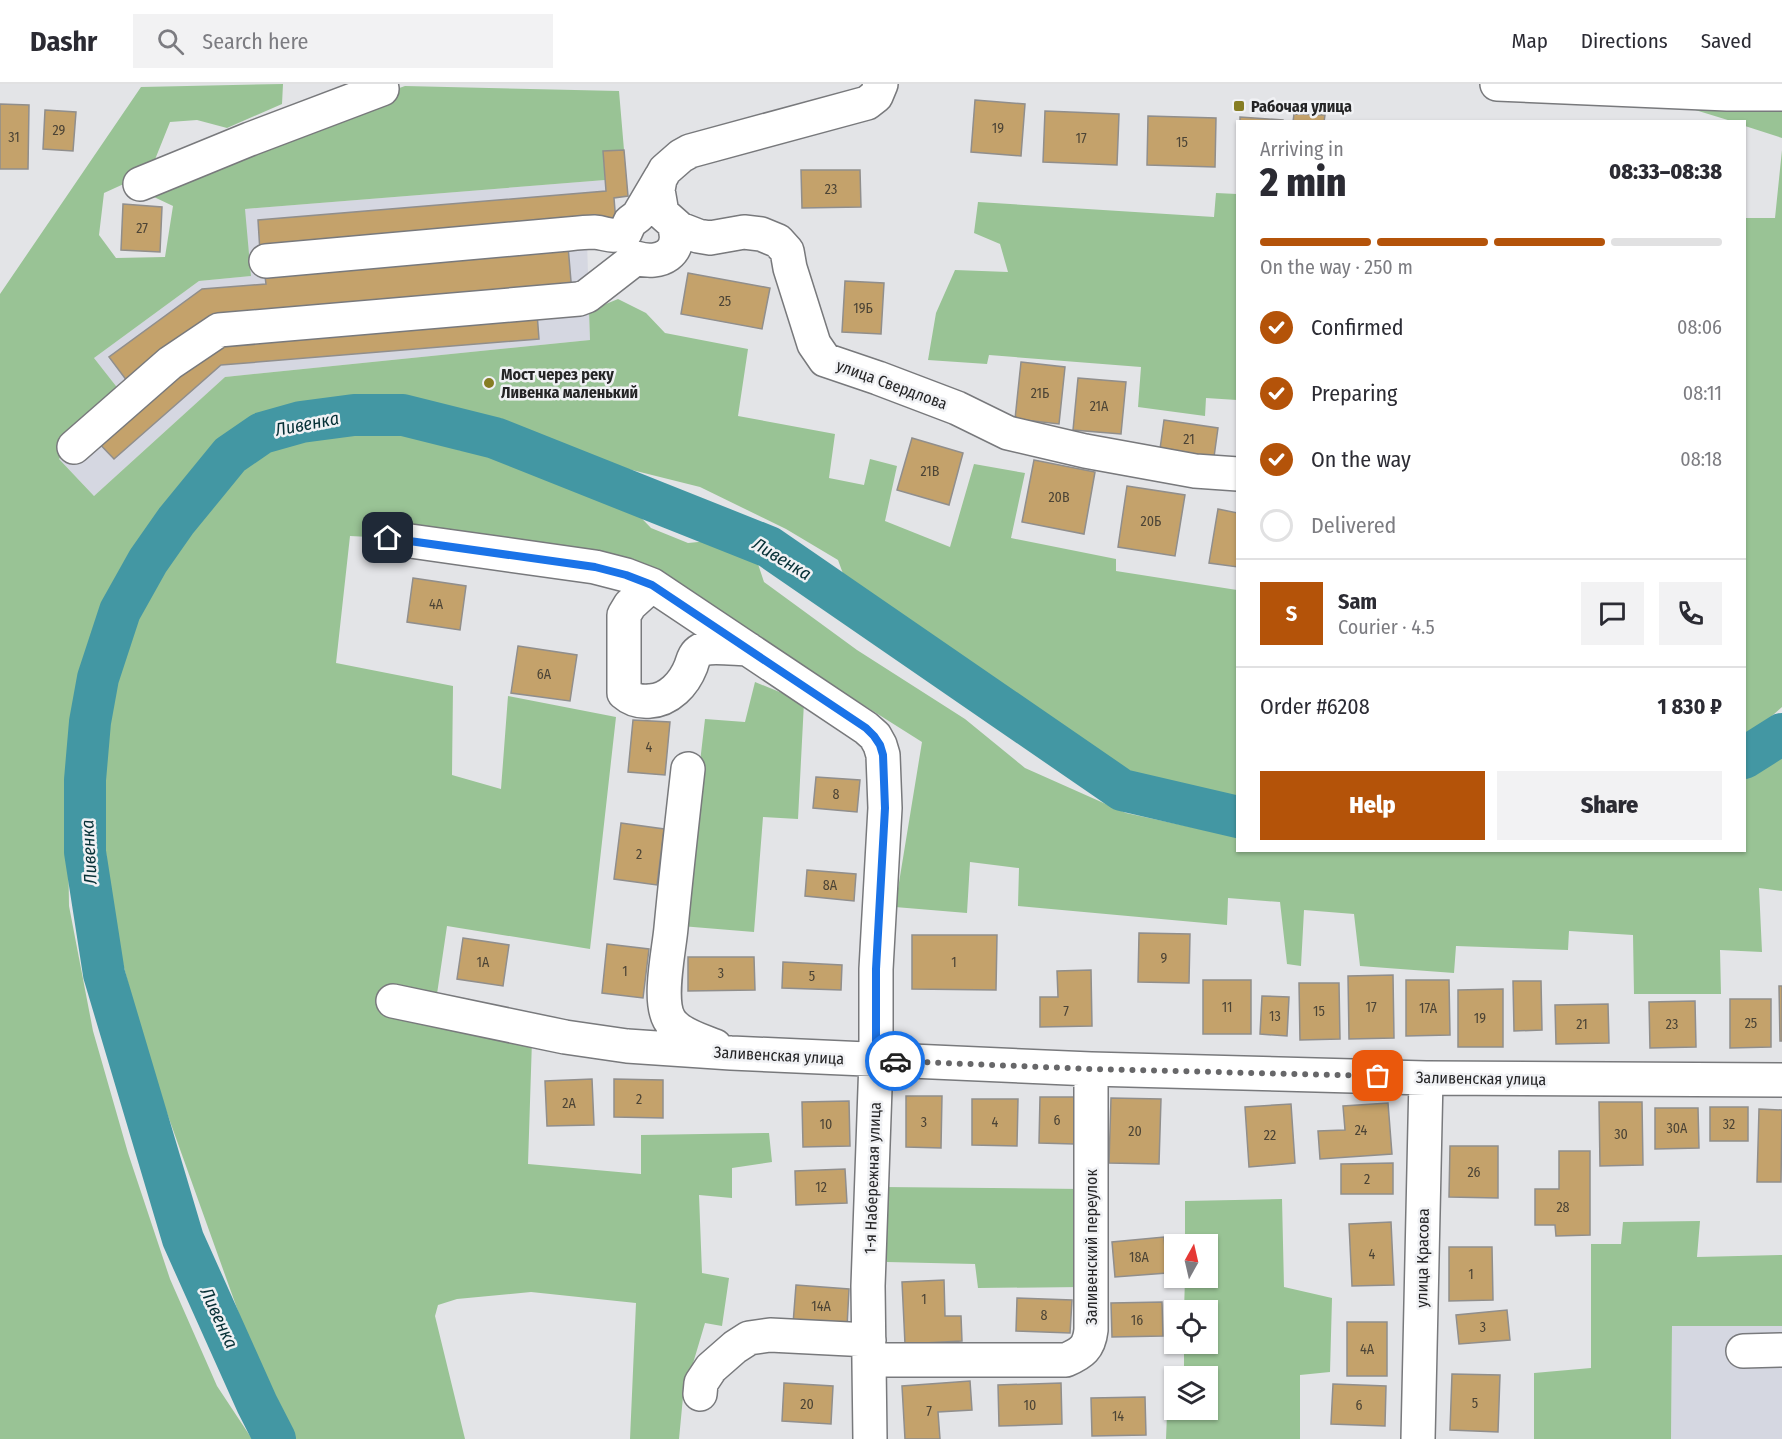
<!DOCTYPE html>
<meta charset="utf-8">
<style>
:root{--surface:#fff;--page:#f2f2f3;--text:#2b2b33;--muted:#7c7c81;--line:#e1e1e2;--accent:#b45309}
body{margin:0;font-family:"Fira Sans Condensed",sans-serif;background:var(--page);color:var(--text);height:100vh;display:flex;flex-direction:column;font-size:22px;white-space:nowrap}
*{box-sizing:border-box;margin:0}
p{font-size:20px;color:var(--muted)}
.icon{flex:none;width:33px;height:33px;fill:none;stroke:currentColor;stroke-width:2;stroke-linecap:round;stroke-linejoin:round}
.map{position:relative;flex:1;overflow:hidden}
.details{position:absolute;left:1236px;top:36px;width:510px;height:732px;display:flex;flex-direction:column;background:var(--surface);border-radius:0px;box-shadow:0 2px 4px #0004}
.details>*{flex:none}
.needle{width:39px;rotate:8deg}
.buttons{position:absolute;left:1164px;top:1150px;display:grid;gap:12px}
.buttons a{display:grid;place-items:center;width:54px;height:54px;border-radius:0px;background:var(--surface);box-shadow:0 2px 4px #0004;font-size:30px}
.pin{position:absolute;display:grid;place-items:center;width:51px;height:51px;color:#fff;margin:-26px;border-radius:12px;box-shadow:0 3px 9px #0006}
.courier{position:absolute;display:grid;place-items:center;width:60px;height:60px;margin:-30px;border:4px solid #1a73e8;border-radius:50%;background:#fff;color:#222;box-shadow:0 2px 8px #0007}
.overview em{font-style:normal;font-weight:800}
.overview div{display:flex;flex-direction:column-reverse}
.overview{display:flex;align-items:center;justify-content:space-between;height:102px;padding:0 24px}
h1{font-size:39px;font-weight:800;line-height:45px}
.bar{display:grid;grid-template-columns:repeat(4,1fr);gap:9px 6px;align-content:center;height:72px;padding:0 24px}
.bar i{height:8px;border-radius:4px;background:var(--line)}
.bar .active{background:var(--accent)}
.bar p{grid-column:span 4}
.line{display:flex;align-items:center;gap:15px;padding:0 24px;border-top:2px solid var(--line)}
.line div{flex:1}
.round{display:grid;place-items:center;flex:none;width:63px;height:63px;border-radius:0px;background:var(--page)}
ol{padding:0 24px;list-style:none}
li{display:flex;align-items:center;gap:18px;height:66px}
li p{margin-inline-start:auto}
li .icon{padding:6px;border-radius:50%;background:var(--accent);color:#fff;stroke-width:4}
li:last-child{color:var(--muted)}
li i{width:33px;height:33px;border:3px solid var(--line);border-radius:50%}
.button{display:flex;gap:12px;margin-top:auto;padding:12px 24px}
.button a{flex:1;height:69px;border-radius:0px;background:var(--accent);color:#fff;font-size:24px;font-weight:800;line-height:69px;text-align:center}
.button a+a{background:var(--page);color:var(--text)}
header{display:flex;align-items:center;gap:36px;box-sizing:border-box;height:84px;padding:0 30px;background:var(--surface);border-bottom:2px solid var(--line)}
header strong{font-size:28px}
nav{display:flex;gap:33px;margin-inline-start:auto;font-size:21px}
.search{width:420px;height:54px;background:var(--page);display:flex;align-items:center;gap:15px;box-sizing:border-box;padding:0 21px;border-radius:0px;color:var(--muted);font-size:22px}
.map>svg:first-child{display:block}
.built{fill:#d5d7e1}
.green{fill:#99c395}
.lines{fill:none;stroke-linecap:round;stroke-linejoin:round}
.river{stroke:#4397a3;stroke-width:42}
.building{fill:#c4a26b;stroke:#908e8c;stroke-width:1.5}
.minor-casing{stroke:#78797c;stroke-width:36}
.minor{stroke:#fff;stroke-width:33}
.done{stroke:#676769;stroke-width:6;stroke-dasharray:0 10.8}
.route{stroke:#1a73e8;stroke-width:8}
.poi-dot{fill:#867d23;stroke:#f0f1f4;stroke-width:2}
.labels{text-anchor:middle;stroke-width:5;stroke-linejoin:round;paint-order:stroke}
.number-label{font-size:14px;fill:#4c4436}
.poi-label{font-size:16px;font-weight:bold;fill:#242425;stroke:#f0f1f4;text-anchor:start}
.street-label{font-size:16px;fill:#242425;stroke:#f0f1f4}
.water-label{font-size:18px;font-style:italic;fill:#063036;stroke:#f0f1f4}
</style>
<header>
<strong>Dashr</strong>
<div class="search"><svg class="icon" aria-label="search" viewBox="0 0 24 24"><circle cx="10" cy="10" r="6"/><path d="M15 15l6 6"/></svg>Search here</div>
<nav><a>Map</a><a>Directions</a><a>Saved</a></nav>
</header>
<div class="map">
<svg width="1782" height="1355" viewBox="0 0 1782 1355">
<rect width="100%" height="100%" fill="#e3e4e7"/>
<path class="built" d="M 624,66 L 628,112 L 614,114 L 616,139 L 587,157 L 590,256 L 225,293 L 94,412 L 59,375 L 123,311 L 94,274 L 199,197 L 251,192 L 244,125 L 605,96 L 603,67 Z
M 1672,1242 L 1782,1242 L 1782,1355 L 1671,1355 Z"/>
<path class="green" d="M 283,0 L 282,20 L 227,44 L 197,36 L 170,38 L 150,88 L 104,109 L 99,151 L 116,174 L 165,173 L 173,122 L 154,113 L 153,100 L 294,41 L 405,2 L 619,7 L 624,66 L 603,67 L 605,96 L 245,125 L 251,192 L 199,197 L 94,274 L 123,311 L 59,375 L 94,412 L 225,293 L 590,256 L 589,227 L 618,215 L 646,229 L 665,249 L 748,265 L 738,332 L 835,350 L 829,394 L 864,401 L 870,375 L 897,382 L 885,437 L 950,463 L 974,380 L 1025,389 L 1011,454 L 1116,475 L 1116,487 L 1237,506 L 1237,717 L 1202,711 L 1122,689 L 1053,648 L 928,563 L 849,506 L 838,476 L 786,445 L 700,403 L 612,381 L 470,331 L 416,321 L 364,316 L 298,323 L 237,343 L 170,414 L 108,520 L 82,587 L 72,639 L 71,718 L 68,757 L 69,822 L 93,947 L 128,1069 L 170,1195 L 217,1302 L 252,1355 L 0,1355 L 0,210 L 141,3 Z
M 1692,25 L 1782,26 L 1782,54 L 1745,42 L 1744,38 L 1731,37 Z
M 1782,66 L 1782,623 L 1745,656 L 1745,134 L 1775,134 Z
M 1216,109 L 1237,110 L 1237,316 L 1206,314 L 1205,332 L 1138,323 L 1141,283 L 989,271 L 987,280 L 928,276 L 936,229 L 955,186 L 1008,188 L 1000,160 L 974,149 L 978,118 L 1214,133 Z
M 387,346 L 436,354 L 458,366 L 479,369 L 555,395 L 624,416 L 651,444 L 688,459 L 719,456 L 736,459 L 756,474 L 764,498 L 857,566 L 965,635 L 1025,684 L 1126,729 L 1237,753 L 1238,766 L 1744,766 L 1745,695 L 1764,685 L 1782,667 L 1782,807 L 1759,804 L 1762,868 L 1720,866 L 1721,910 L 1634,910 L 1633,851 L 1569,847 L 1568,866 L 1456,862 L 1454,889 L 1360,882 L 1354,830 L 1304,826 L 1301,882 L 1287,880 L 1280,818 L 1228,814 L 1227,841 L 1018,822 L 1019,784 L 970,778 L 967,829 L 895,823 L 922,658 L 708,523 L 652,501 L 389,454 L 350,452 L 336,579 L 453,602 L 452,691 L 501,705 L 508,612 L 616,633 L 590,865 L 447,842 L 437,910 L 532,956 L 528,1080 L 641,1090 L 641,1051 L 769,1049 L 772,1078 L 732,1084 L 732,1114 L 699,1111 L 702,1189 L 729,1194 L 722,1242 L 705,1239 L 683,1313 L 679,1355 L 630,1355 L 636,1219 L 531,1208 L 457,1215 L 438,1221 L 435,1232 L 465,1355 L 293,1355 L 248,1255 L 148,976 L 113,841 L 100,707 L 99,658 L 107,617 L 127,561 L 157,486 L 206,417 L 245,376 L 285,360 L 330,350 Z
M 755,598 L 804,618 L 798,735 L 763,733 L 754,848 L 681,842 L 705,635 L 745,638 Z
M 883,1103 L 1081,1105 L 1082,1203 L 978,1204 L 975,1180 L 887,1178 Z
M 1282,1115 L 1284,1203 L 1332,1214 L 1330,1288 L 1300,1291 L 1300,1355 L 1166,1355 L 1168,1304 L 1174,1304 L 1174,1326 L 1208,1326 L 1208,1293 L 1184,1293 L 1184,1260 L 1208,1260 L 1208,1227 L 1184,1227 L 1185,1194 L 1208,1194 L 1208,1161 L 1185,1161 L 1185,1117 Z
M 1700,1137 L 1697,1173 L 1782,1171 L 1782,1242 L 1672,1242 L 1671,1355 L 1534,1355 L 1534,1289 L 1591,1284 L 1591,1160 L 1621,1160 L 1623,1138 Z"/>
<g class="lines">
<path class="river" d="M 1744,674 L 1782,650
M 275,1355 L 257,1320 L 183,1155 L 104,890 L 85,768 L 85,696 L 90,638 L 98,594 L 120,527 L 148,477 L 176,437 L 230,371 L 262,349 L 301,338 L 354,331 L 403,331 L 495,354 L 769,463 L 1122,706 L 1238,733"/>
</g>
<path class="building" d="M 975,16 L 1025,20 L 1021,72 L 971,68 Z
M 0,20 L 29,21 L 28,85 L 0,85 Z
M 45,26 L 76,28 L 73,67 L 43,65 Z
M 1045,27 L 1119,30 L 1117,81 L 1043,78 Z
M 1294,30 L 1325,31 L 1324,38 L 1293,38 Z
M 1148,32 L 1216,34 L 1215,83 L 1147,81 Z
M 1240,33 L 1283,36 L 1283,38 L 1240,38 Z
M 624,66 L 628,112 L 614,114 L 616,139 L 260,168 L 258,136 L 606,107 L 603,67 Z
M 801,86 L 860,86 L 861,123 L 802,124 Z
M 123,120 L 162,123 L 160,168 L 121,166 Z
M 568,162 L 572,209 L 219,235 L 130,301 L 109,273 L 202,205 L 266,200 L 264,185 Z
M 688,189 L 770,204 L 762,245 L 681,230 Z
M 845,197 L 884,199 L 881,250 L 842,248 Z
M 537,229 L 539,255 L 221,281 L 114,375 L 93,353 L 216,254 Z
M 1021,278 L 1065,283 L 1059,340 L 1015,335 Z
M 1078,294 L 1126,298 L 1121,350 L 1073,346 Z
M 1164,336 L 1218,344 L 1214,373 L 1160,365 Z
M 912,354 L 963,369 L 949,421 L 897,406 Z
M 1034,376 L 1095,388 L 1084,450 L 1022,438 Z
M 1127,402 L 1185,411 L 1175,472 L 1118,463 Z
M 1218,425 L 1238,429 L 1238,483 L 1209,479 Z
M 413,494 L 466,502 L 460,546 L 407,538 Z
M 518,562 L 577,571 L 570,617 L 511,609 Z
M 633,636 L 670,638 L 665,691 L 628,688 Z
M 816,693 L 860,696 L 857,728 L 813,724 Z
M 621,739 L 664,745 L 657,801 L 614,795 Z
M 807,786 L 856,790 L 854,817 L 805,812 Z
M 1139,849 L 1190,850 L 1189,899 L 1138,898 Z
M 912,851 L 997,851 L 996,906 L 912,905 Z
M 463,854 L 509,861 L 503,902 L 457,895 Z
M 607,860 L 649,865 L 643,914 L 602,909 Z
M 688,873 L 754,873 L 755,906 L 688,907 Z
M 783,878 L 842,881 L 841,906 L 782,904 Z
M 1091,886 L 1092,942 L 1040,943 L 1040,913 L 1058,913 L 1057,887 Z
M 1393,891 L 1394,954 L 1349,955 L 1348,892 Z
M 1203,896 L 1251,896 L 1251,950 L 1203,950 Z
M 1406,896 L 1449,896 L 1450,951 L 1406,952 Z
M 1513,897 L 1541,897 L 1542,946 L 1514,947 Z
M 1299,899 L 1339,899 L 1340,955 L 1300,956 Z
M 1779,902 L 1782,902 L 1782,957 L 1780,957 Z
M 1503,905 L 1503,963 L 1458,963 L 1458,906 Z
M 1262,912 L 1289,913 L 1287,952 L 1260,950 Z
M 1730,915 L 1771,915 L 1771,963 L 1730,964 Z
M 1695,917 L 1696,963 L 1650,964 L 1649,918 Z
M 1608,920 L 1609,959 L 1556,960 L 1555,921 Z
M 592,995 L 594,1041 L 547,1042 L 545,997 Z
M 614,995 L 663,996 L 663,1034 L 614,1033 Z
M 906,1012 L 942,1012 L 941,1064 L 906,1063 Z
M 1040,1013 L 1075,1013 L 1074,1060 L 1039,1059 Z
M 1111,1014 L 1161,1015 L 1159,1080 L 1109,1079 Z
M 972,1015 L 1018,1015 L 1017,1062 L 972,1061 Z
M 849,1017 L 850,1062 L 803,1063 L 802,1018 Z
M 1599,1018 L 1642,1018 L 1643,1081 L 1600,1082 Z
M 1388,1019 L 1392,1070 L 1320,1075 L 1318,1047 L 1345,1046 L 1343,1022 Z
M 1291,1020 L 1295,1079 L 1249,1083 L 1245,1023 Z
M 1710,1023 L 1748,1023 L 1748,1057 L 1710,1057 Z
M 1655,1024 L 1698,1024 L 1699,1064 L 1655,1065 Z
M 1759,1025 L 1782,1026 L 1781,1098 L 1757,1098 Z
M 1450,1062 L 1498,1062 L 1498,1114 L 1449,1113 Z
M 1559,1067 L 1590,1067 L 1590,1151 L 1556,1152 L 1555,1141 L 1535,1141 L 1535,1105 L 1559,1105 Z
M 1393,1079 L 1393,1110 L 1341,1110 L 1341,1080 Z
M 845,1085 L 847,1119 L 796,1121 L 795,1087 Z
M 1391,1138 L 1394,1201 L 1352,1202 L 1349,1140 Z
M 1164,1153 L 1167,1189 L 1115,1193 L 1112,1158 Z
M 1449,1163 L 1492,1163 L 1493,1216 L 1449,1217 Z
M 944,1196 L 945,1232 L 961,1232 L 962,1257 L 905,1260 L 902,1198 Z
M 796,1201 L 849,1205 L 847,1243 L 793,1240 Z
M 1017,1214 L 1072,1216 L 1070,1249 L 1016,1247 Z
M 1162,1218 L 1163,1252 L 1112,1253 L 1111,1219 Z
M 1507,1226 L 1510,1256 L 1459,1260 L 1456,1231 Z
M 1347,1238 L 1387,1238 L 1387,1292 L 1347,1292 Z
M 1452,1290 L 1500,1291 L 1498,1348 L 1450,1346 Z
M 970,1297 L 972,1326 L 938,1328 L 940,1355 L 905,1355 L 902,1302 Z
M 784,1299 L 833,1302 L 831,1340 L 782,1337 Z
M 1061,1299 L 1062,1340 L 999,1342 L 998,1301 Z
M 1333,1300 L 1386,1302 L 1385,1342 L 1331,1340 Z
M 1145,1313 L 1146,1351 L 1092,1352 L 1091,1314 Z"/>
<g class="lines">
<defs>
<path id="minor" d="M 881,0 L 876,12 L 867,19 L 690,67 L 681,72 L 665,86 L 660,95 L 658,106 L 662,129 L 680,145 L 698,152 L 710,154 L 744,148 L 761,150 L 778,157 L 787,167 L 790,184 L 814,260 L 825,276 L 878,294 L 957,324 L 1008,349 L 1085,367 L 1195,387 L 1238,390
M 1497,0 L 1727,10 L 1782,10
M 140,100 L 250,55 L 382,5 L 381,0
M 266,177 L 568,150 C 577,149 586,148 594,148 C 608,149 609,154 625,149 L 630,138 L 638,132 L 661,93
M 74,363 L 170,279 L 219,246 L 579,215 L 587,212 L 636,174 C 660,182 684,169 674,141
M 389,454 L 595,483 L 626,491 L 652,501 L 866,644 L 875,652 L 880,661 L 883,671 L 885,724 L 876,885 L 876,976 L 868,1202 L 870,1355
M 652,501 L 630,521 L 624,531 L 624,609 C 632,616 639,618 650,617 C 669,616 684,600 691,582 C 693,576 694,570 701,566 C 711,561 736,565 748,565
M 688,685 C 682,738 676,791 671,844 C 669,867 658,915 669,935 C 677,950 700,956 715,962
M 393,917 L 565,953 L 627,962 L 731,969 L 1091,985 L 1426,994 L 1782,996
M 1743,1267 L 1782,1266
M 869,1276 L 1066,1276 C 1082,1269 1089,1264 1091,1246 L 1091,985
M 700,1310 L 701,1299 L 711,1284 L 735,1263 L 749,1254 L 770,1251 L 869,1256
M 1418,1355 L 1426,994"/>
</defs>
<use href="#minor" class="minor-casing"/>
<use href="#minor" class="minor"/>
</g>
<g class="lines">
<path class="done" d="M 895,977 L 1091,985 L 1378,992"/>
<path class="route" d="M 388,454 L 595,483 L 626,491 L 652,501 L 866,644 L 874,652 L 880,661 L 883,671 L 885,724 L 876,885 L 876,976 L 895,977"/>
</g>
<g class="poi-dot">
<rect x="1233" y="16" width="12" height="12" rx="3"/>
<circle cx="489" cy="299" r="6"/>
</g>
<g class="labels">
<g class="number-label">
<text x="998" y="49">19</text>
<text x="59" y="51">29</text>
<text x="14" y="58">31</text>
<text x="1081" y="59">17</text>
<text x="1182" y="63">15</text>
<text x="831" y="110">23</text>
<text x="142" y="149">27</text>
<text x="725" y="222">25</text>
<text x="863" y="229">19Б</text>
<text x="1040" y="314">21Б</text>
<text x="1099" y="327">21А</text>
<text x="1189" y="360">21</text>
<text x="930" y="392">21В</text>
<text x="1059" y="418">20В</text>
<text x="1151" y="442">20Б</text>
<text x="436" y="525">4А</text>
<text x="544" y="595">6А</text>
<text x="649" y="668">4</text>
<text x="836" y="715">8</text>
<text x="639" y="775">2</text>
<text x="830" y="806">8А</text>
<text x="1164" y="879">9</text>
<text x="483" y="883">1А</text>
<text x="954" y="883">1</text>
<text x="625" y="892">1</text>
<text x="721" y="894">3</text>
<text x="812" y="897">5</text>
<text x="1227" y="928">11</text>
<text x="1371" y="928">17</text>
<text x="1428" y="929">17А</text>
<text x="1066" y="932">7</text>
<text x="1319" y="932">15</text>
<text x="1275" y="937">13</text>
<text x="1480" y="939">19</text>
<text x="1751" y="944">25</text>
<text x="1582" y="945">21</text>
<text x="1672" y="945">23</text>
<text x="639" y="1020">2</text>
<text x="569" y="1024">2А</text>
<text x="1057" y="1041">6</text>
<text x="924" y="1043">3</text>
<text x="995" y="1043">4</text>
<text x="826" y="1045">10</text>
<text x="1729" y="1045">32</text>
<text x="1677" y="1049">30А</text>
<text x="1361" y="1051">24</text>
<text x="1135" y="1052">20</text>
<text x="1621" y="1055">30</text>
<text x="1270" y="1056">22</text>
<text x="1474" y="1093">26</text>
<text x="1367" y="1100">2</text>
<text x="821" y="1108">12</text>
<text x="1563" y="1128">28</text>
<text x="1372" y="1175">4</text>
<text x="1139" y="1178">18А</text>
<text x="1471" y="1195">1</text>
<text x="924" y="1220">1</text>
<text x="821" y="1227">14А</text>
<text x="1044" y="1236">8</text>
<text x="1137" y="1241">16</text>
<text x="1483" y="1248">3</text>
<text x="1367" y="1270">4А</text>
<text x="1475" y="1324">5</text>
<text x="807" y="1325">20</text>
<text x="1030" y="1326">10</text>
<text x="1359" y="1326">6</text>
<text x="929" y="1332">7</text>
<text x="1118" y="1337">14</text>
</g>
<g class="poi-label">
<text x="1251" y="28">Рабочая улица</text>
<text x="501" y="296">Мост через реку<tspan x="501" dy="18">Ливенка маленький</tspan></text>
</g>
<g class="street-label">
<text transform="translate(892 300) rotate(20)" y="6">улица Свердлова</text>
<text transform="translate(779 971) rotate(3)" y="6">Заливенская улица</text>
<text transform="translate(1481 994) rotate(1)" y="6">Заливенская улица</text>
<text transform="translate(872 1094) rotate(-88)" y="6">1-я Набережная улица</text>
<text transform="translate(1091 1163) rotate(-90)" y="6">Заливенский переулок</text>
<text transform="translate(1422 1174) rotate(-89)" y="6">улица Красова</text>
</g>
<g class="water-label">
<text transform="translate(307 340) rotate(-11)" y="6">Ливенка</text>
<text transform="translate(782 475) rotate(31)" y="6">Ливенка</text>
<text transform="translate(89 768) rotate(-93)" y="6">Ливенка</text>
<text transform="translate(219 1234) rotate(65)" y="6">Ливенка</text>
</g>
</g>
</svg>
<div class="buttons">
<a><svg class="needle" viewBox="-14 -14 28 28"><path d="M0-13l5 13h-10z" fill="#e53935"/><path d="M0 13l5-13h-10z" fill="#7c7c81"/></svg></a>
<a><svg class="icon" aria-label="locate" viewBox="0 0 24 24"><circle cx="12" cy="12" r="6"/><path d="M12 2v4M12 18v4M2 12h4M18 12h4"/></svg></a>
<a><svg class="icon" aria-label="layers" viewBox="0 0 24 24"><path d="M12 4l9 5-9 5-9-5zM3 14l9 5 9-5"/></svg></a>
</div>
<div class="pin" style="left:1378px;top:992px;background:#ea580c"><svg class="icon" aria-label="bag" viewBox="0 0 24 24"><path d="M5 8h14l-1 12H6zM9 8a3 3 0 0 1 6 0"/></svg></div>
<div class="pin" style="left:388px;top:454px;background:#1f2937"><svg class="icon" aria-label="home" viewBox="0 0 24 24"><path d="M3 11l9-7 9 7M6 9v11h12V9"/></svg></div>
<div class="courier" style="left:895px;top:977px"><svg class="icon" aria-label="car" viewBox="0 0 24 24"><path d="M5 17H2v-5l4-1 3-4h7l3 4 3 1v5h-3M9 17h6M6 11h13"/><circle cx="7" cy="17" r="2"/><circle cx="17" cy="17" r="2"/></svg></div>
<section class="details">
<div class="overview"><div><h1>2 min</h1><p>Arriving in</p></div><em>08:33–08:38</em></div>
<div class="bar"><i class="active"></i><i class="active"></i><i class="active"></i><i></i><p>On the way · 250 m</p></div>
<ol>
<li><svg class="icon" aria-label="check" viewBox="0 0 24 24"><path d="M5 12l5 5 9-10"/></svg>Confirmed<p>08:06</p></li>
<li><svg class="icon" aria-label="check" viewBox="0 0 24 24"><path d="M5 12l5 5 9-10"/></svg>Preparing<p>08:11</p></li>
<li><svg class="icon" aria-label="check" viewBox="0 0 24 24"><path d="M5 12l5 5 9-10"/></svg>On the way<p>08:18</p></li>
<li><i></i>Delivered</li>
</ol>
<div class="line" style="height:108px"><b class="round" style="background:var(--accent);color:#fff">S</b><div><b>Sam</b><p>Courier · 4.5</p></div><a class="round"><svg class="icon" aria-label="chat" viewBox="0 0 24 24"><path d="M4 5h16v11H9l-5 4z"/></svg></a><a class="round"><svg class="icon" aria-label="phone" viewBox="0 0 24 24"><path d="M5 4h4l2 5-3 2q2 4 5 5l2-3 5 2v4C11 20 4 13 5 4z"/></svg></a></div>
<div class="line" style="height:78px"><div>Order #6208</div><b>1 830 ₽</b></div>
<div class="button"><a>Help</a><a>Share</a></div>
</section>
</div>
